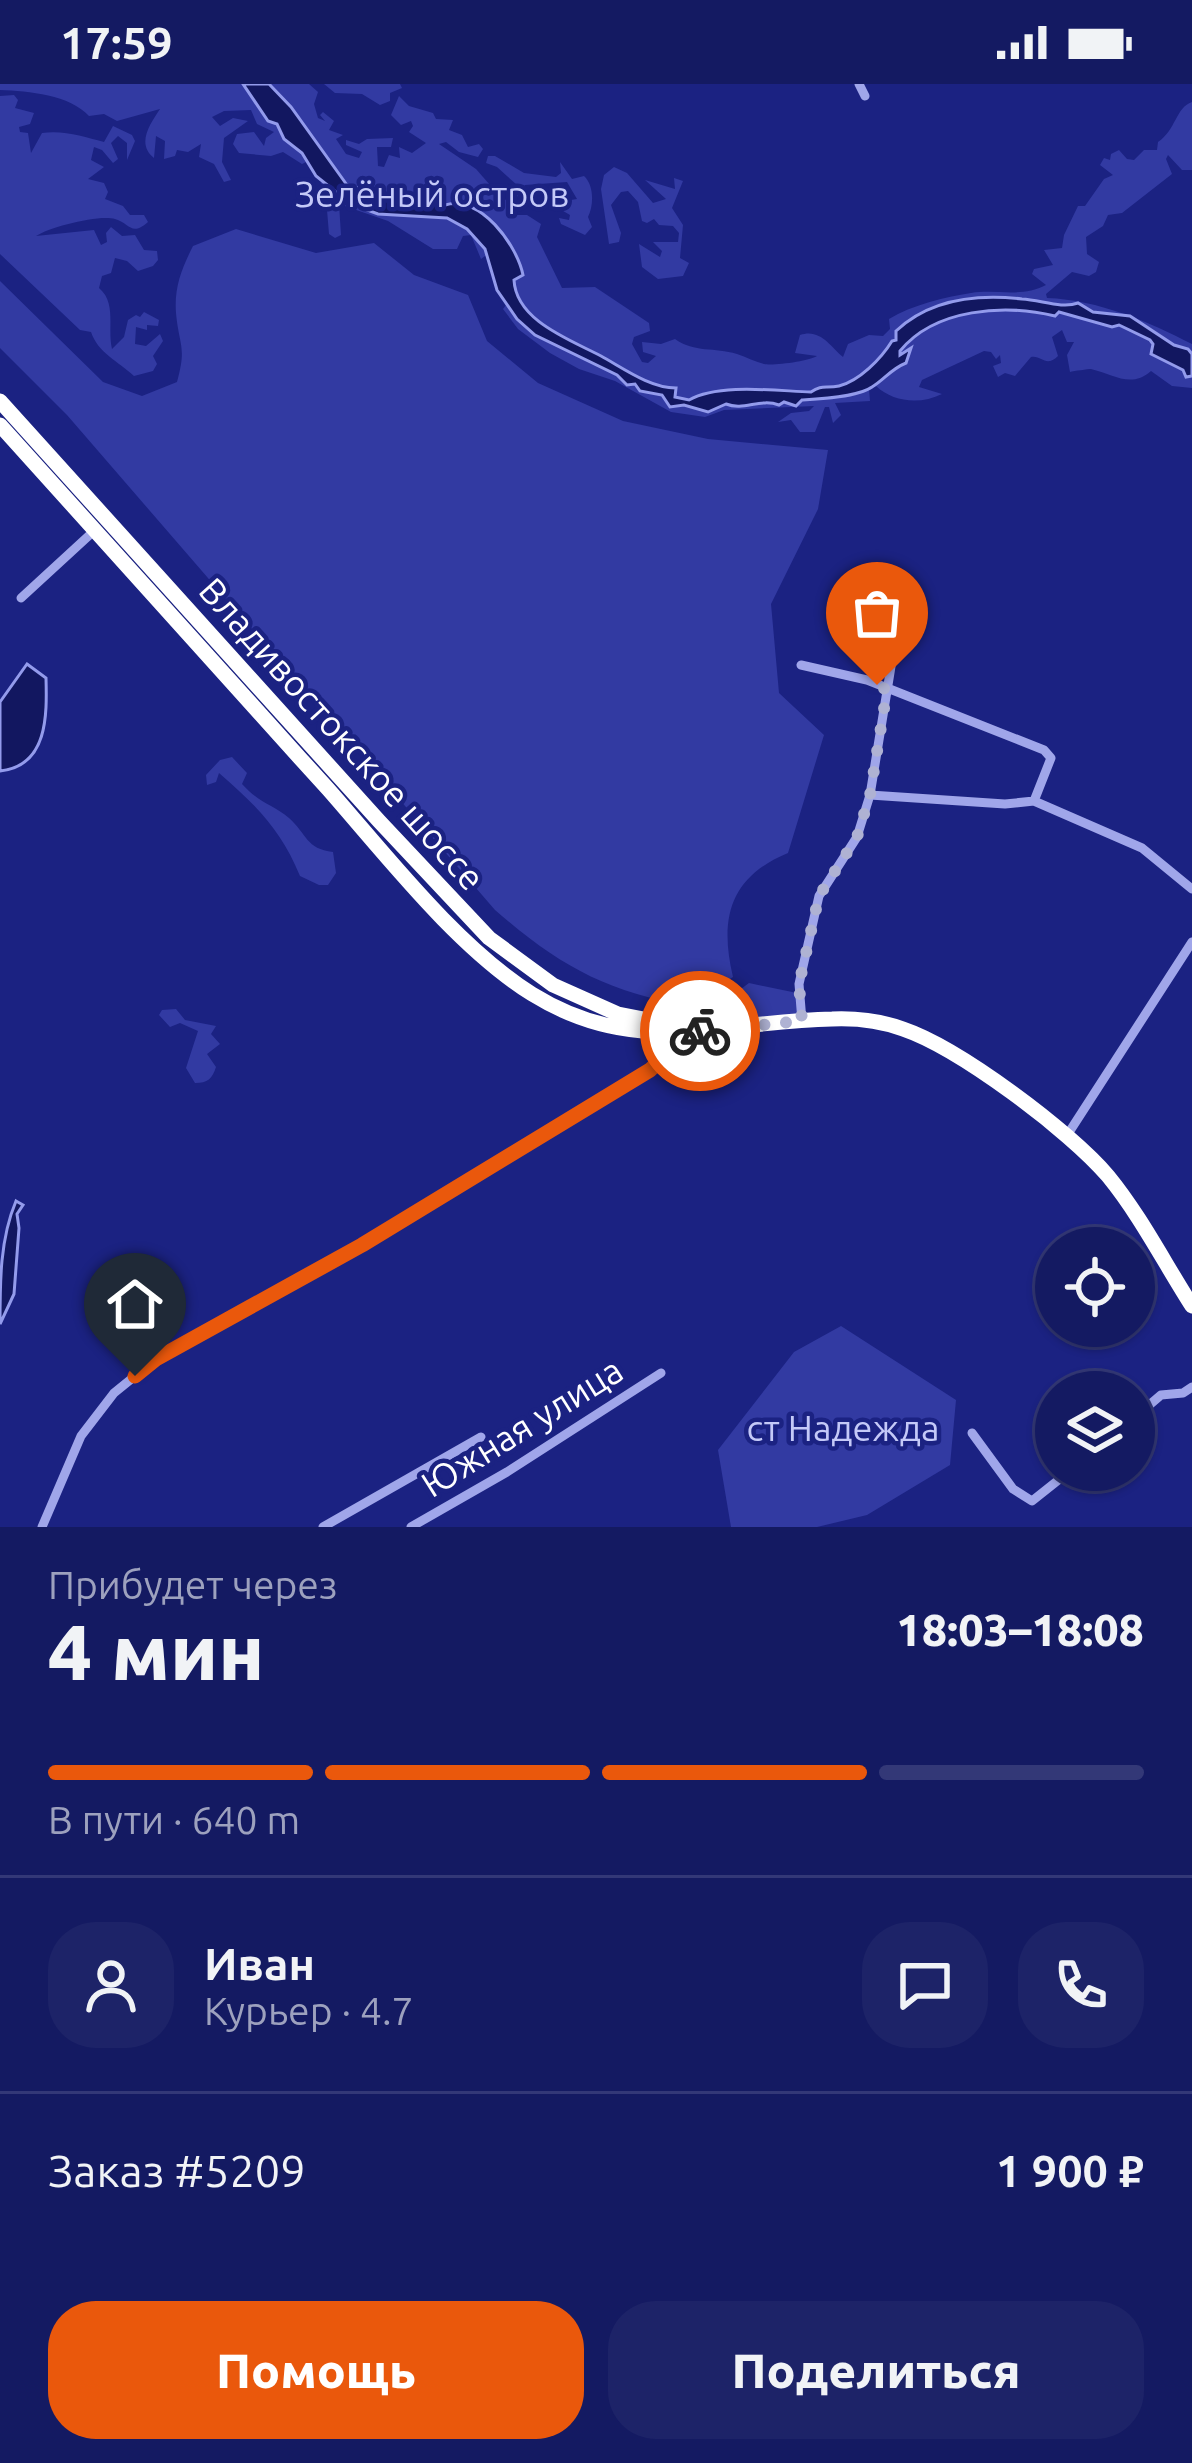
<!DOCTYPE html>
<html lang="ru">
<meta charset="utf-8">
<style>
:root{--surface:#141a62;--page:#1d2368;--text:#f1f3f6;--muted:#9da1be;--line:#333877;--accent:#ea580c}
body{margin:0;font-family:Ubuntu,sans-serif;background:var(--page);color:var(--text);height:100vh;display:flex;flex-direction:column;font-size:45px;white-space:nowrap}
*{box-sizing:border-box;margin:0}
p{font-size:39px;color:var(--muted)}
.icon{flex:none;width:66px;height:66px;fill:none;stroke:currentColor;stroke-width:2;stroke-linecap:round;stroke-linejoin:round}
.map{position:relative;height:1443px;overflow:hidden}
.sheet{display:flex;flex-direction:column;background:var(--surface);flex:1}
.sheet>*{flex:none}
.tools{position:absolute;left:1035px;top:1143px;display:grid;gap:24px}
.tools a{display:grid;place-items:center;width:120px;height:120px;border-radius:50%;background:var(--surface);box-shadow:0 3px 9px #0004,0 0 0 3px var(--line);font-size:60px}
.pin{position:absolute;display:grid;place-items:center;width:102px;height:102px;color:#fff;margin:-123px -51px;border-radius:50% 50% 50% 0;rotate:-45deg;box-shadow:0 0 12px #0007}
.pin .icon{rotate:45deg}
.courier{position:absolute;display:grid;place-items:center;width:120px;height:120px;margin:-60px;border:9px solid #ea580c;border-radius:50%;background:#fff;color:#222;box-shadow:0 3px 15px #0007}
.summary em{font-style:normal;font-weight:800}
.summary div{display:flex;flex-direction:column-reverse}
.summary{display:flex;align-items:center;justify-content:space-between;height:204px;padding:0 48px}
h1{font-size:78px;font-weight:800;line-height:90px}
.bar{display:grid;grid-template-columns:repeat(4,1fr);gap:18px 12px;align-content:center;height:144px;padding:0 48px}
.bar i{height:15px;border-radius:9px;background:var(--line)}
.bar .current{background:var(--accent)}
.bar p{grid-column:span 4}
.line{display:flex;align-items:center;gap:30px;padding:0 48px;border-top:3px solid var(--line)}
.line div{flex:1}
.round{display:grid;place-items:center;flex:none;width:126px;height:126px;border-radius:48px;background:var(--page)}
.primary-button{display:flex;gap:24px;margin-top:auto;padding:24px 48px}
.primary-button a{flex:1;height:138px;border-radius:48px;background:var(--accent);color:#fff;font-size:48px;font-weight:800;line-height:138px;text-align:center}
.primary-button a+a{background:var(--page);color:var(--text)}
.status{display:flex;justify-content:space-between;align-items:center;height:84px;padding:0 60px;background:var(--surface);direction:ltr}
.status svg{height:33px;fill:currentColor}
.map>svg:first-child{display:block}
.green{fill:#323aa2}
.water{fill:#121760;stroke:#939bec;stroke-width:3}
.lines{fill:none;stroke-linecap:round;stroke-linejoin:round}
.minor{stroke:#a0a6ea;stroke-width:9}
.highway{stroke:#fff;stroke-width:15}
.done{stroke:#afb2d3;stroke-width:12;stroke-dasharray:0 21.6}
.route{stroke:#ea580c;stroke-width:15}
.labels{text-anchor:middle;stroke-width:9;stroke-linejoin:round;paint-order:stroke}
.park-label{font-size:36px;fill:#c4c9f8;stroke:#1b2282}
.street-label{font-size:36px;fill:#fff;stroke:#1b2282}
</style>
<div class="status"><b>17:59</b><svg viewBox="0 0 49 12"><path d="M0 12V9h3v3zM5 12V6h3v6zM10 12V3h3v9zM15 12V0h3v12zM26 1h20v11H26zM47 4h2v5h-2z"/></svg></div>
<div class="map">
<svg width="1192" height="1443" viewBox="0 0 1192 1443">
<rect width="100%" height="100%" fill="#1b2282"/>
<path class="green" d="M 0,0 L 309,0 L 318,8 L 314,20 L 318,34 L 325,37 L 320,31 L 323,28 L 334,37 L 329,46 L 343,51 L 336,55 L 346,70 L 359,74 L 362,68 L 346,61 L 346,56 L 359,60 L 367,55 L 393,54 L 391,63 L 377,63 L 378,82 L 384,83 L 389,71 L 400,74 L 399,63 L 412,69 L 426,59 L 409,48 L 413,42 L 411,37 L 401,41 L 391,31 L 399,12 L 409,22 L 433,29 L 436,35 L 453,36 L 449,46 L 462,51 L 468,63 L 479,60 L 483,65 L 478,73 L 459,68 L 446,58 L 439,60 L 476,85 L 504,117 L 517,106 L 517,101 L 497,83 L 486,79 L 488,72 L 495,72 L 524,89 L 556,93 L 561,89 L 560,78 L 572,95 L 584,92 C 594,101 594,121 588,133 L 592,143 L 585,151 L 561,140 L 559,134 L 569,136 L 570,131 L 558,124 L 559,118 L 577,115 L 567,98 L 525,101 L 513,119 L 516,131 L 527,131 L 541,140 L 537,153 L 562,204 L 595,203 L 649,239 L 650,247 L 634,253 L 632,260 L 642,278 L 648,279 L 656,272 L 643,268 L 642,258 L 661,260 L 675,255 C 695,269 714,263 737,270 C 746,273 756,278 764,280 C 773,282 810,277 817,272 L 795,269 L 800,251 C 820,244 830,262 843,273 L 848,260 L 869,251 L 883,252 L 890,245 L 889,235 C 912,221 945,213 971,209 C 997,205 1022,214 1046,201 L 1032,190 L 1034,185 L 1053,181 L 1044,166 L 1062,164 L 1064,151 L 1078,122 L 1085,122 L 1104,95 L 1113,91 L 1100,81 L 1104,74 L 1110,76 L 1111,70 L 1119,66 L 1127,75 L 1134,76 L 1144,66 L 1157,66 L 1158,58 C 1176,46 1176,23 1192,18 L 1192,86 L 1182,86 L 1168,71 L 1166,75 L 1172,90 L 1122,129 L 1108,131 L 1103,142 L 1086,153 L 1087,170 L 1099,178 L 1096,188 L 1089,192 L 1072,188 L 1046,210 L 1047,214 C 1099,216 1149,238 1192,260 L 1192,304 L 1172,302 L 1151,287 C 1131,305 1113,290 1091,285 C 1088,285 1074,287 1070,288 L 1067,271 L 1074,258 L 1067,258 L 1062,246 L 1052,253 L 1058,272 C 1046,284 1042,271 1031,273 L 1015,292 L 1005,289 L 998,293 L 993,282 L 1001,279 L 1000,271 L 996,275 L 991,268 L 984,267 L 922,296 L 919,303 L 942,310 C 920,321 893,318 876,302 L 869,305 L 870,317 L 835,319 L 841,331 L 833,339 L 829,323 L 825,323 L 815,348 L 800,348 L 791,336 L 778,338 L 791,329 L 809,327 L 814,322 L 724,326 L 705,333 L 671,328 L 615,297 L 579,285 L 550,269 L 518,245 L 503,225 L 515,209 L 514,196 L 522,191 L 519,178 L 485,172 L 481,175 L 471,151 L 463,152 L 457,165 L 433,165 L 388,137 L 339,120 L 341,151 L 335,154 L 329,150 L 327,126 L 333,111 L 321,99 L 331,79 L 325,69 L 302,80 L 283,68 L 271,72 L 239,69 L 233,60 L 237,50 L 254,48 L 264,62 L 266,54 L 274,48 L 257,40 L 251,26 L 224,27 L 212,33 L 220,42 L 233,34 L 248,37 L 224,54 L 222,78 L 231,96 L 224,98 L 214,80 L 199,73 L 201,60 L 188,68 L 177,66 L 175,72 L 164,75 L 165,57 L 156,52 L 154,74 C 136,60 150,40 160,25 L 117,37 L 104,30 L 89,32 C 70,11 29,7 0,6 Z
M 324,0 L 400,0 L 402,4 L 390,9 L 390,17 L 380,21 L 362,10 L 335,9 Z
M 14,11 L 18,16 L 15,24 L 34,29 L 30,40 L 19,43 L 20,48 L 28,49 L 31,69 L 42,49 C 65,46 84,53 104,58 L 113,42 L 132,51 L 135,57 L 127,76 L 127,59 L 118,52 L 111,59 L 118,75 L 113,79 L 102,66 L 94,63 L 91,76 L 104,83 L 88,95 L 104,99 L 108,108 L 105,115 L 123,122 L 130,131 L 144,131 L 148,138 C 131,153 130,139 115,135 C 100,130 49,143 36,152 L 94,146 L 101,161 L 107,158 L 106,149 L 111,143 L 122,152 L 135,151 L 144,166 L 157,167 L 158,176 L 153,182 L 138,187 L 127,177 L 115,174 L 111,189 L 102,192 L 99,204 C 117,219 107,244 112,265 L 124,253 L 128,236 L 136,231 L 140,233 L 144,228 L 159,236 L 158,242 L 147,241 L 147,246 L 136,243 L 135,260 L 146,262 L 160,250 L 163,257 L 153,272 L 157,280 L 153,287 L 134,292 C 118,277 98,269 91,248 L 80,246 L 0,170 L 0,12 Z
M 614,83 L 627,89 L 653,119 L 666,115 L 645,96 L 675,105 L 674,94 L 683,97 L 672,124 L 683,141 L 680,174 L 689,179 L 683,192 L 658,195 L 642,183 L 639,160 L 660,173 L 662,167 L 653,158 L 678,158 L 679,149 L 673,142 L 659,141 L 654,135 L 647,139 L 642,137 L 638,118 L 628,107 L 621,108 L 611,121 L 621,149 L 619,158 L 609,160 L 601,105 L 604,91 Z
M 236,145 L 316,169 L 374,159 L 414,191 L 468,211 L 487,257 L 538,299 L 623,337 L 708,355 L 828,366 L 818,425 L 771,520 L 779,609 L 824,651 L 788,769 C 730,793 719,834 733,893 L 689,922 C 606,908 558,881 495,826 L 67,331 L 0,264 L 0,197 L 103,298 L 142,312 L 177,298 C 187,262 179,262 176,229 C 174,203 182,184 193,162 Z
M 232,673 L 247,689 L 242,700 C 259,719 272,720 289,734 C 307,750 306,765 333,768 L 336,789 L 328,801 L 319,801 L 300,792 C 281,746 257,722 219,689 L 216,698 L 207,701 L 206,691 L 220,676 Z
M 749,899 L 797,909 L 799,932 L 692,941 Z
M 176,925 L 185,936 L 216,942 L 211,950 L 220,960 L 207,970 L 216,983 C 212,995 208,999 195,999 L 186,984 L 198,947 L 180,939 L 170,943 L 159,931 L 162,926 Z
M 841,1242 L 956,1316 L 950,1381 L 867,1431 L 817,1443 L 731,1443 L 718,1366 L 794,1268 Z"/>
<path class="water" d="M 243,0 L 269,0 L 291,23 L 347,101 L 377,110 L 417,113 L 426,110 L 445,121 C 480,110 517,161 523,191 L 514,196 C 516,237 571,256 601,272 C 623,284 650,304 676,304 L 675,313 L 689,316 C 719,299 777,307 811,308 C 822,300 826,305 839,302 C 859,297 881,275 892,257 L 896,256 L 896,247 C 930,215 978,210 1022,215 C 1041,216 1062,225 1078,219 L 1093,228 L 1130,232 L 1174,261 L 1188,265 L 1192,270 L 1192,292 L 1186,293 L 1183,286 L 1151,270 L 1153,260 L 1150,256 L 1119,241 L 1112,243 L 1059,228 L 1055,232 C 1005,220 935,224 900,267 L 900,271 L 911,264 L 906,279 C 891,285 885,295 872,303 C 858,313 820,315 802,316 L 796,322 L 784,318 L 779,321 C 760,314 744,327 726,320 L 708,328 L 684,321 L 670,323 L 662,311 L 640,307 L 635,300 L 627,301 L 617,291 L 535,251 L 517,235 L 497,206 L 485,165 L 467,145 L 447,134 L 378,130 L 351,120 L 316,92 L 302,69 L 284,55 L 277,40 L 268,37 Z
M 27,580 L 46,594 C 47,631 48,682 0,687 L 0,618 Z
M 16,1117 L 23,1121 L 17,1130 L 19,1144 L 14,1210 L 0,1240 C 0,1197 0,1155 16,1117 Z"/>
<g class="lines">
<path class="minor" d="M 859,0 L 865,12
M 21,514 L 95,446
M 801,581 L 867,596 L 1044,666 L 1051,674 L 1034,717
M 870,711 L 1005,720 L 1034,717
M 1034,717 L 1142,764 L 1192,805
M 802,937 L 799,900 L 819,812 L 857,753 L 870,711 L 895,558 L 895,526 L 884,505 L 865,506 L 832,520
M 1066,1053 L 1192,858
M 1134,1334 L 1161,1311 L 1183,1309 L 1192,1303
M 972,1349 L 1013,1405 L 1032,1417 L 1071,1386
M 42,1443 L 81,1352 L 114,1309 L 156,1275 L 362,1161 L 650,987 L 692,947
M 323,1443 L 481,1353
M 411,1443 L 507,1388 L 661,1289"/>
<path class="highway" d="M 0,317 L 379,737 L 489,854 L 553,901 L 618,930 L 679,942
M 0,341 C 109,462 218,584 328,705 C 387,772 457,863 532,910 C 637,975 720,937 832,935 C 856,934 881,937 903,945 C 959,964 1070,1047 1108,1092 C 1140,1131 1165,1180 1192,1222"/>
</g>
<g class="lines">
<path class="done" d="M 700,947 L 802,937 L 799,900 L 819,812 L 857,753 L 870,711 L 887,606 L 877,601"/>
<path class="route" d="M 135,1292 L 156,1275 L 362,1161 L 650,986 L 692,947 L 700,947"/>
</g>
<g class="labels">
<g class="park-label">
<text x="432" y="123">Зелёный остров</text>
<text x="843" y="1357">ст Надежда</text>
</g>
<g class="street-label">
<text transform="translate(342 650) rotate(48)" y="13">Владивостокское шоссе</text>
<text transform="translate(522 1343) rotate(-32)" y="13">Южная улица</text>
</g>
</g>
</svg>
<div class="tools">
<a><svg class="icon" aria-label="locate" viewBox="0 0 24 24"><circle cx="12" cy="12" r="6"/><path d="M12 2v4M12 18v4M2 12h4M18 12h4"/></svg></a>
<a><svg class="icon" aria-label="layers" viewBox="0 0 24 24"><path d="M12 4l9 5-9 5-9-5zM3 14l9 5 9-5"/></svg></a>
</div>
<div class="pin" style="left:877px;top:601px;background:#ea580c"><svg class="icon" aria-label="bag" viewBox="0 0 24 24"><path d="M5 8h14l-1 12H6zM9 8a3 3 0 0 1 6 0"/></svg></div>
<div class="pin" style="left:135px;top:1292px;background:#1f2937"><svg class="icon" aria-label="home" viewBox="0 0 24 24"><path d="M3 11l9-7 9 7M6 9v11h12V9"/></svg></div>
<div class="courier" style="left:700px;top:947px"><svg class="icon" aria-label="bike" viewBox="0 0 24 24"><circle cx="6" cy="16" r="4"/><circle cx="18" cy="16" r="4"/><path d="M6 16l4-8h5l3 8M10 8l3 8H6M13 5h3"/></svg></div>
</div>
<section class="sheet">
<div class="summary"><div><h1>4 мин</h1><p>Прибудет через</p></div><em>18:03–18:08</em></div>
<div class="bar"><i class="current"></i><i class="current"></i><i class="current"></i><i></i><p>В пути · 640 m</p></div>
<div class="line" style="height:216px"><a class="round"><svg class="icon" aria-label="person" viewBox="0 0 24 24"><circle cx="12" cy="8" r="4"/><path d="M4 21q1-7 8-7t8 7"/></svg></a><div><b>Иван</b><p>Курьер · 4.7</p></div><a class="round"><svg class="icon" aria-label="chat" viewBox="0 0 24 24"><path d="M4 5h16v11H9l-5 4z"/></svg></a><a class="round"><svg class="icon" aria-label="phone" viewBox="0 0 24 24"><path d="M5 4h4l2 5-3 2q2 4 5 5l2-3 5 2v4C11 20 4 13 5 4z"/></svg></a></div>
<div class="line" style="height:156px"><div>Заказ #5209</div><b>1 900 ₽</b></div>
<div class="primary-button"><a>Помощь</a><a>Поделиться</a></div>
</section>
